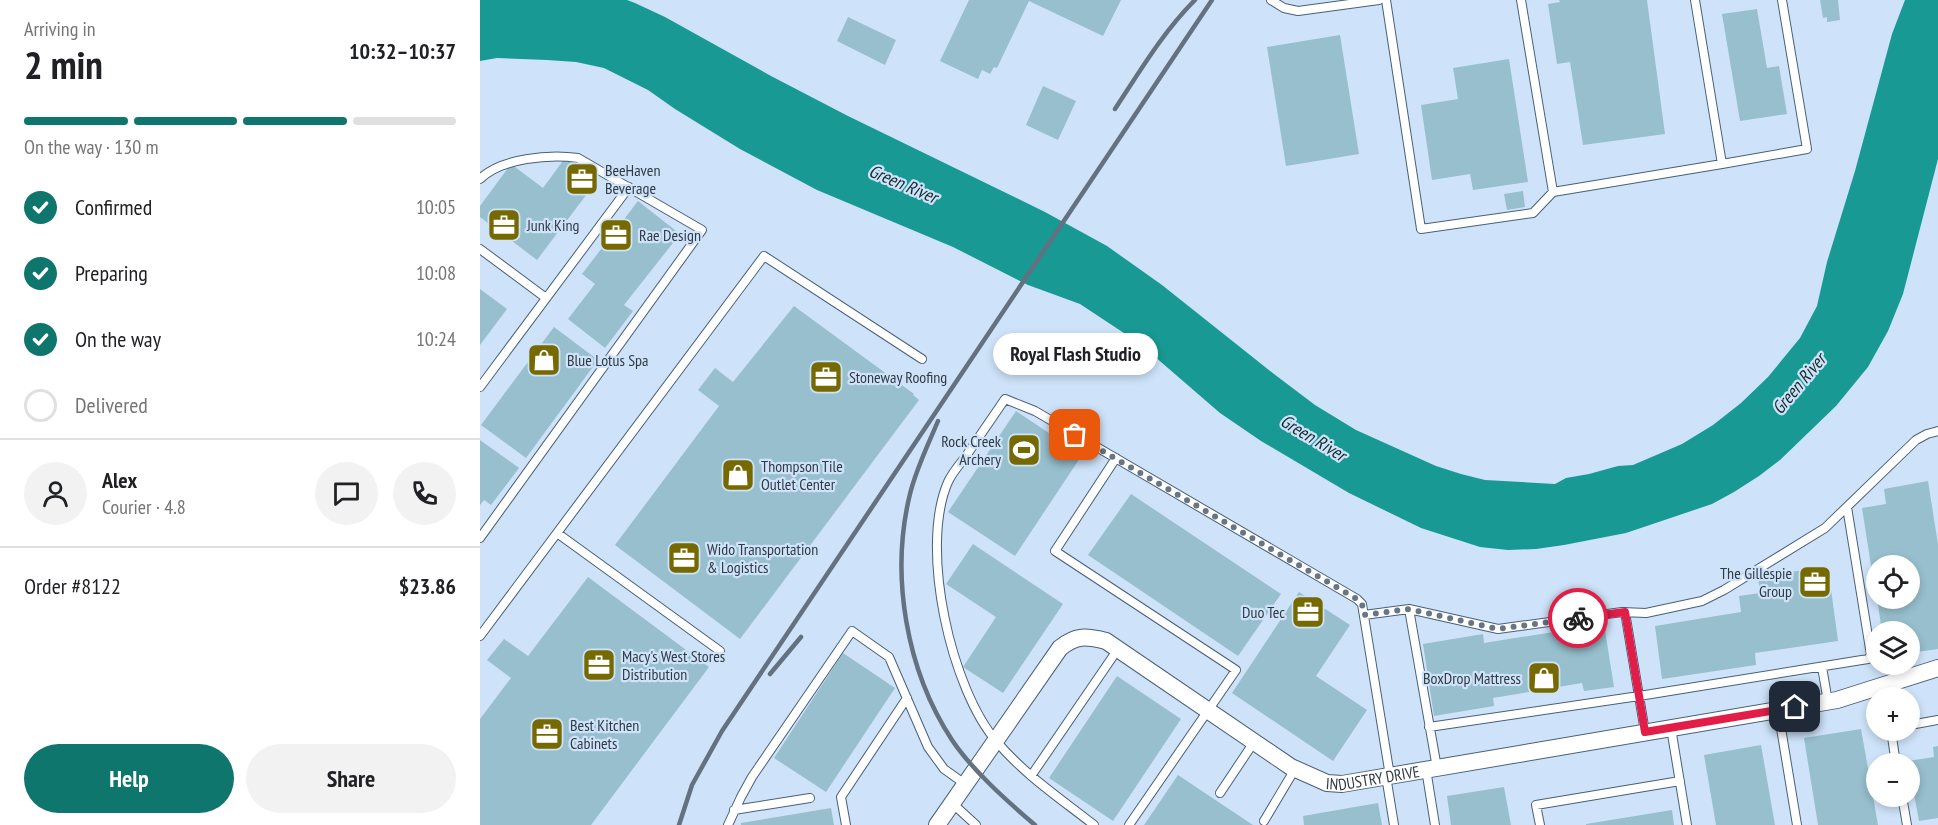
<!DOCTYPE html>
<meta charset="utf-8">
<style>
:root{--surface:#fff;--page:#f2f2f2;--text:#202124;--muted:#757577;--line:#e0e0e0;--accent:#0f766e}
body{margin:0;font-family:"PT Sans Narrow",sans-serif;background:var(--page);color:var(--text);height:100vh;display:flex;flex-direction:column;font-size:22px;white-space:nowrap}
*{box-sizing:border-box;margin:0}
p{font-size:20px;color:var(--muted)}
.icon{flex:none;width:33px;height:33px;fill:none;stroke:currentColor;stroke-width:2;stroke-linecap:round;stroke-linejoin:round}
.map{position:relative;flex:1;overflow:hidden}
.panel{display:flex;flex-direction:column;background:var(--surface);width:480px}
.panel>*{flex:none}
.buttons{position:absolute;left:1386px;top:555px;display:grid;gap:12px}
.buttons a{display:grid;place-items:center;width:54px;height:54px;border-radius:50%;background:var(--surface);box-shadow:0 3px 9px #0003;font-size:30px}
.pin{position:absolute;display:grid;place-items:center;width:51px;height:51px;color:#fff;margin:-26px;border-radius:12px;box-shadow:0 3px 9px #0006}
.courier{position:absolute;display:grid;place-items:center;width:60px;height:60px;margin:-30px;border:4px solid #e11d48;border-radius:50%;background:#fff;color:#222;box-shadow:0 2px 8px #0007}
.bubble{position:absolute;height:42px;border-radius:21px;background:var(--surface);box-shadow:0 3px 9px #0003;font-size:20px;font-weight:700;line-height:42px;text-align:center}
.head em{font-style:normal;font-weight:700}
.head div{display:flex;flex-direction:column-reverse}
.head{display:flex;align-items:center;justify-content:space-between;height:102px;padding:0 24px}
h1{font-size:39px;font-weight:700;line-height:45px}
.bar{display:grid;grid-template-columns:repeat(4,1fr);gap:9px 6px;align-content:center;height:72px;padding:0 24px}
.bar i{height:8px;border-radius:4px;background:var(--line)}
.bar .current{background:var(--accent)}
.bar p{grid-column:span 4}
.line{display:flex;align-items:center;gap:15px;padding:0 24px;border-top:2px solid var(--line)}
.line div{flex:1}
.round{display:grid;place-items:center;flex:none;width:63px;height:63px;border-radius:32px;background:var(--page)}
ol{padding:0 24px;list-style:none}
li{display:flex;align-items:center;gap:18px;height:66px}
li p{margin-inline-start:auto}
li .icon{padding:6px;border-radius:50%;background:var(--accent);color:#fff;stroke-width:4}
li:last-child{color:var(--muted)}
li i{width:33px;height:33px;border:3px solid var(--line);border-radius:50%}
.action{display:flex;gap:12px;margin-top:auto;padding:12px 24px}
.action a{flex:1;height:69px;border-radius:36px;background:var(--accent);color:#fff;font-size:24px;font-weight:700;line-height:69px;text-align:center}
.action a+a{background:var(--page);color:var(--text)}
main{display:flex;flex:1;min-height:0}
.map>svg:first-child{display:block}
.water{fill:#189994}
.building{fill:#97bfcd}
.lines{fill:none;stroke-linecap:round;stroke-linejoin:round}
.lane-casing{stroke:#495f77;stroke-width:10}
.street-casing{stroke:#495f77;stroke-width:18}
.lane{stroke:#fff;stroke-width:8}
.street{stroke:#fff;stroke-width:16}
.rail{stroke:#647180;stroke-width:4.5}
.done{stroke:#677584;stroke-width:6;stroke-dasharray:0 10.8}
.route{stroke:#e11d48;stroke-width:8}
.labels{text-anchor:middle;stroke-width:4.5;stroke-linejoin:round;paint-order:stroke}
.poi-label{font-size:16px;fill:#303a45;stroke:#cee3f9;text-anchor:start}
.street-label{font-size:16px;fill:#303a45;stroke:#cee3f9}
.water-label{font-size:18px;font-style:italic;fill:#152e2d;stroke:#cee3f9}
</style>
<main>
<section class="panel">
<div class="head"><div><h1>2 min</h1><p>Arriving in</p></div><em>10:32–10:37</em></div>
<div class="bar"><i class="current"></i><i class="current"></i><i class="current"></i><i></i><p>On the way · 130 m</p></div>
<ol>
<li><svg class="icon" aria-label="check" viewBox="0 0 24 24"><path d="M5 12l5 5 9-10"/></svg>Confirmed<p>10:05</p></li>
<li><svg class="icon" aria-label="check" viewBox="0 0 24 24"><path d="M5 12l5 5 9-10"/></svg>Preparing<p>10:08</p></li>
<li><svg class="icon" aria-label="check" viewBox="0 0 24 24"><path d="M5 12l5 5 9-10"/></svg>On the way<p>10:24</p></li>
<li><i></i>Delivered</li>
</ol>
<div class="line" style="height:108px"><a class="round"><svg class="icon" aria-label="person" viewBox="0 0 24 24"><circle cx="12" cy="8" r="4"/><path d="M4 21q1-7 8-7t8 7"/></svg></a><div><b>Alex</b><p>Courier · 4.8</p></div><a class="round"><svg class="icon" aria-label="chat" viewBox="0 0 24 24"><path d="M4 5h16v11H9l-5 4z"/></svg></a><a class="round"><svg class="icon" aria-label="phone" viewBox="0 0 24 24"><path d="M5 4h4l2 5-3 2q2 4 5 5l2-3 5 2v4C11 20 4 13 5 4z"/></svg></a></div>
<div class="line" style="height:78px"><div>Order #8122</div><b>$23.86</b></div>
<div class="action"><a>Help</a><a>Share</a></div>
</section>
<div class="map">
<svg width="1458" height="825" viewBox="0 0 1458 825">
<rect width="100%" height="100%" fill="#cee3f9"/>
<path class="water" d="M 0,0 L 147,0 L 155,3 L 185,17 L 291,76 L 368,116 L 565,212 L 627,246 L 682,285 L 794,374 L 835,405 L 876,430 L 956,466 L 981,474 L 1005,480 L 1075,484 L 1086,478 L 1109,474 L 1138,466 L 1153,465 L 1202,444 L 1233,425 L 1261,403 L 1288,377 L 1320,338 L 1337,306 L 1347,262 L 1375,171 L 1412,34 L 1425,0 L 1458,0 L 1458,159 L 1423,294 L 1408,331 L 1388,367 L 1356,406 L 1300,460 L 1279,476 L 1254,492 L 1232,504 L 1146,533 L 1084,545 L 1056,549 L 1028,550 L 1000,547 L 941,528 L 869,493 L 781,441 L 740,413 L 659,343 L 600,304 L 548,285 L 473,247 L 337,190 L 260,149 L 195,109 L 168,90 L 124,68 L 96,62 L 67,60 L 17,58 L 0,61 Z"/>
<path class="building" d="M 489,0 L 641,0 L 623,36 L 549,1 L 517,68 L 514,67 L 510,74 L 502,70 L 498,79 L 460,61 Z
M 1079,0 L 1167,0 L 1185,134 L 1103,145 L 1090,62 L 1077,64 L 1068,4 L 1080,2 Z
M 1340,0 L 1358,0 L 1360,20 L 1347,22 L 1347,17 L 1343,18 Z
M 1277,9 L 1287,68 L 1299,66 L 1307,114 L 1260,121 L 1242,14 Z
M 368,17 L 416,40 L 405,65 L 357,41 Z
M 860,35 L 879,154 L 806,166 L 787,47 Z
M 1029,59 L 1048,182 L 993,190 L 990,174 L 952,180 L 941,105 L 978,99 L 973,68 Z
M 563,86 L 596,101 L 578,140 L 546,125 Z
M 85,158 L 116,182 L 57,260 L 0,217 L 0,206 L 31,164 L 63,188 Z
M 1043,191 L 1045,207 L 1027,210 L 1024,194 Z
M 158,201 L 200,234 L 144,305 L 153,311 L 125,348 L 88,319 L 115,284 L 102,274 Z
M 0,289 L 27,309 L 0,345 Z
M 314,306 L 434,394 L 433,395 L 439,400 L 260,639 L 135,545 L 239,406 L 218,390 L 235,368 L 253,382 Z
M 74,327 L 118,360 L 46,458 L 1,425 Z
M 536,411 L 602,455 L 535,556 L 468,512 Z
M 0,440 L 39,468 L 11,505 L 4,500 L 0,505 Z
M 1448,481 L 1458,544 L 1458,649 L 1430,653 L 1430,632 L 1402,632 L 1397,598 L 1430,598 L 1430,566 L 1396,566 L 1395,591 L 1382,508 L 1406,504 L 1404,489 Z
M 651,494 L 801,594 L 758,656 L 608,555 Z
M 493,544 L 583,604 L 523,693 L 483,667 L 516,617 L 466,584 Z
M 1348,567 L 1358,641 L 1275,653 L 1276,665 L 1182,679 L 1175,626 L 1261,612 L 1259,596 L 1280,593 L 1278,576 Z
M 108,577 L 229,667 L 111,825 L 0,825 L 0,719 L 31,678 L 7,660 L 24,639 L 48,656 Z
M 819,592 L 870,625 L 836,676 L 887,710 L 853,761 L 752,693 Z
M 1124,624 L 1134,687 L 1104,691 L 1102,683 L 1013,698 L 1014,706 L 954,716 L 943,644 L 1003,634 L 1004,643 Z
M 363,653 L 415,688 L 346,792 L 294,758 Z
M 637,676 L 701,719 L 633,821 L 569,778 Z
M 1381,729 L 1398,825 L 1338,825 L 1324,738 Z
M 1281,745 L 1295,825 L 1236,825 L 1224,755 Z
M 1458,746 L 1458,818 L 1439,821 L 1428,761 L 1454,757 L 1453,747 Z
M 698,775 L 773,825 L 664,825 Z
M 1024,787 L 1031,825 L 971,825 L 967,796 Z
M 898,803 L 902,825 L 824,825 L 823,816 Z
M 351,808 L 354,825 L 261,825 L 261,823 Z
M 1192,810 L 1194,825 L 1106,825 L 1106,824 Z"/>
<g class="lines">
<defs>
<path id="lane" d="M 791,0 L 804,8 L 818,11 L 899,0
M 906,0 L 941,229 L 1053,213 L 1073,192
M 1041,0 L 1073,192 L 1242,164 L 1215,0
M 1242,164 L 1327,149 L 1302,0
M 0,179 C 21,158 70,154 98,158 L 222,230 L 0,538
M 0,249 L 66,298
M 0,387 L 149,187
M 636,458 L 575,551 L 756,670 L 649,825
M 77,533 L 240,651
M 929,609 L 957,768
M 1145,612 L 1165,732
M 884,615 L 929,609 L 1018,629 L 1142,612 L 1166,613 L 1222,601 L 1244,590 L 1345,528 L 1436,440 L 1447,434 L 1458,431
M 0,636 L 284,256 L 442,359
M 1342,667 L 1348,702
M 1298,710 L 1317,825
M 1430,725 L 1458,720
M 949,727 L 1159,696 L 1388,659 L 1391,655 L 1367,507
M 1191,728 L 1207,825
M 1411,730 L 1416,764
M 946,769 L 955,825
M 551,776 L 638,649
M 906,776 L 914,825
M 740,793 L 774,742
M 1422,796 L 1427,825
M 472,803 L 496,825
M 254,810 L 330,798
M 784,821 L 815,769
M 248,825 L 261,797 L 272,777 L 372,631 L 409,657 L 448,747 L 464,769 L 485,784
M 366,825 L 361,797 L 427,698
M 614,825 C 581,799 545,775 517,742 C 471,689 439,548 468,482 C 472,473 480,464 486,456 C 499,437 512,418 525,399 L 555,411 L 877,599 L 882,604 L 910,776
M 1060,825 L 1056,805 L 1200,781"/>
<g id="street">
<path id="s1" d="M 457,825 L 580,648 C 596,635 606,636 626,641 L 811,767 L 847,783 L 862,784 L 1357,700 L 1458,668"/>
</g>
</defs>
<use href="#lane" class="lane-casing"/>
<use href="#street" class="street-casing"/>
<use href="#lane" class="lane"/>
<use href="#street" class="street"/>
<path class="rail" d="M 635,109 C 660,71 683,32 715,0
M 458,421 C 448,445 436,469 430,494 C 410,575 426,670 472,740 C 492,770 527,801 555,825
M 290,674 L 321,637
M 199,825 L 212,785 L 242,731 L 732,0"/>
</g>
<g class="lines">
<path class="done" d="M 595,435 L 877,599 L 882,604 L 884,615 L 929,609 L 1018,629 L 1098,618"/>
<path class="route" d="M 1098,618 L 1145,612 L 1165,732 L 1315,707"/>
</g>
<defs>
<symbol id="office-square" viewBox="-11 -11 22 22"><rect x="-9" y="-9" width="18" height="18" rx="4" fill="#756900" stroke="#cee3f9"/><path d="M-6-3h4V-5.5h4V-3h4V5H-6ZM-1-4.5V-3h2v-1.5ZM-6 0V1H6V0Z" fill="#fff"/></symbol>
<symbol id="shop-square" viewBox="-11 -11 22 22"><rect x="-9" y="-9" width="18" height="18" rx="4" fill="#756900" stroke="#cee3f9"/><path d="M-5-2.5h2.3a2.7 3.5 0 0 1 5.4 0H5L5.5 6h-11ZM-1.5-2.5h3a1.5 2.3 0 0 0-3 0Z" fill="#fff"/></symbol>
<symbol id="stadium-square" viewBox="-11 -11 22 22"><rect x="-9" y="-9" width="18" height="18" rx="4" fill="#756900" stroke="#cee3f9"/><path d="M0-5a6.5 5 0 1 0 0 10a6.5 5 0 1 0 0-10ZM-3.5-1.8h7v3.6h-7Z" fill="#fff"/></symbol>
</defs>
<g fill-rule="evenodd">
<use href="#office-square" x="83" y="160" width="38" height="38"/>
<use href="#office-square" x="5" y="206" width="38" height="38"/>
<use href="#office-square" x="117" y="216" width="38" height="38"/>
<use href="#shop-square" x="45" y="341" width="38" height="38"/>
<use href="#office-square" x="327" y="358" width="38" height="38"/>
<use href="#stadium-square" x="525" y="431" width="38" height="38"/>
<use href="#shop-square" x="239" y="456" width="38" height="38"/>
<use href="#office-square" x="185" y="539" width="38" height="38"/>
<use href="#office-square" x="1316" y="563" width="38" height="38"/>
<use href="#office-square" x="809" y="593" width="38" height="38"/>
<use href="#office-square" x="100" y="646" width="38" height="38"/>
<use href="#shop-square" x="1045" y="659" width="38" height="38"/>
<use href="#office-square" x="48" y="715" width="38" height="38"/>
</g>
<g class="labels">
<g class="poi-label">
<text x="125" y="176">BeeHaven<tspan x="125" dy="18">Beverage</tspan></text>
<text x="47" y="231">Junk King</text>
<text x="159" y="241">Rae Design</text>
<text x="87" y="366">Blue Lotus Spa</text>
<text x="369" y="383">Stoneway Roofing</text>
<text x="521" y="447" text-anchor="end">Rock Creek<tspan x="521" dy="18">Archery</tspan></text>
<text x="281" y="472">Thompson Tile<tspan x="281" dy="18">Outlet Center</tspan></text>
<text x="227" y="555">Wido Transportation<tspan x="227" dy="18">&amp; Logistics</tspan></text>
<text x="1312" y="579" text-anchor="end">The Gillespie<tspan x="1312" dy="18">Group</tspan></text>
<text x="805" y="618" text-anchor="end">Duo Tec</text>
<text x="142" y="662">Macy's West Stores<tspan x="142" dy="18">Distribution</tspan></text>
<text x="1041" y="684" text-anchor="end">BoxDrop Mattress</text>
<text x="90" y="731">Best Kitchen<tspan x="90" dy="18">Cabinets</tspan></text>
</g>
<g class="street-label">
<text dy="6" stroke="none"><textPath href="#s1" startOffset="574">INDUSTRY DRIVE</textPath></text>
</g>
<g class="water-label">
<text transform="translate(423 184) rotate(23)" y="6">Green River</text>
<text transform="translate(1319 384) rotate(-50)" y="6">Green River</text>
<text transform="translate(833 438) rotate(31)" y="6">Green River</text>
</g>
</g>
</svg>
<div class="buttons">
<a><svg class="icon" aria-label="locate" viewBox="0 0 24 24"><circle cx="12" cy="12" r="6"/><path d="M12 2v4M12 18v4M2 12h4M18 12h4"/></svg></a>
<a><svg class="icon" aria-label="layers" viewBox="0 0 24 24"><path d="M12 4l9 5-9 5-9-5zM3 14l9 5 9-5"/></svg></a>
<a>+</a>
<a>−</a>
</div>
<div class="pin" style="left:595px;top:435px;background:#ea580c"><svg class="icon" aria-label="bag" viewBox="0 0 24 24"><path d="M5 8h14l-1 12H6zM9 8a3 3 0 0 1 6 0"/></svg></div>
<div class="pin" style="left:1315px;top:707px;background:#1f2937"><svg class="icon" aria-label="home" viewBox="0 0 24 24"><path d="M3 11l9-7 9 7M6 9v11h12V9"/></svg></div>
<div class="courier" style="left:1098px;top:618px"><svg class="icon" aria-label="bike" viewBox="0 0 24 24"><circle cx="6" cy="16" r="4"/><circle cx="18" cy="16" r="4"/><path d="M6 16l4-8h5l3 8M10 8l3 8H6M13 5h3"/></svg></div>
<div class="bubble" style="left:513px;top:333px;width:165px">Royal Flash Studio</div>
</div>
</main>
